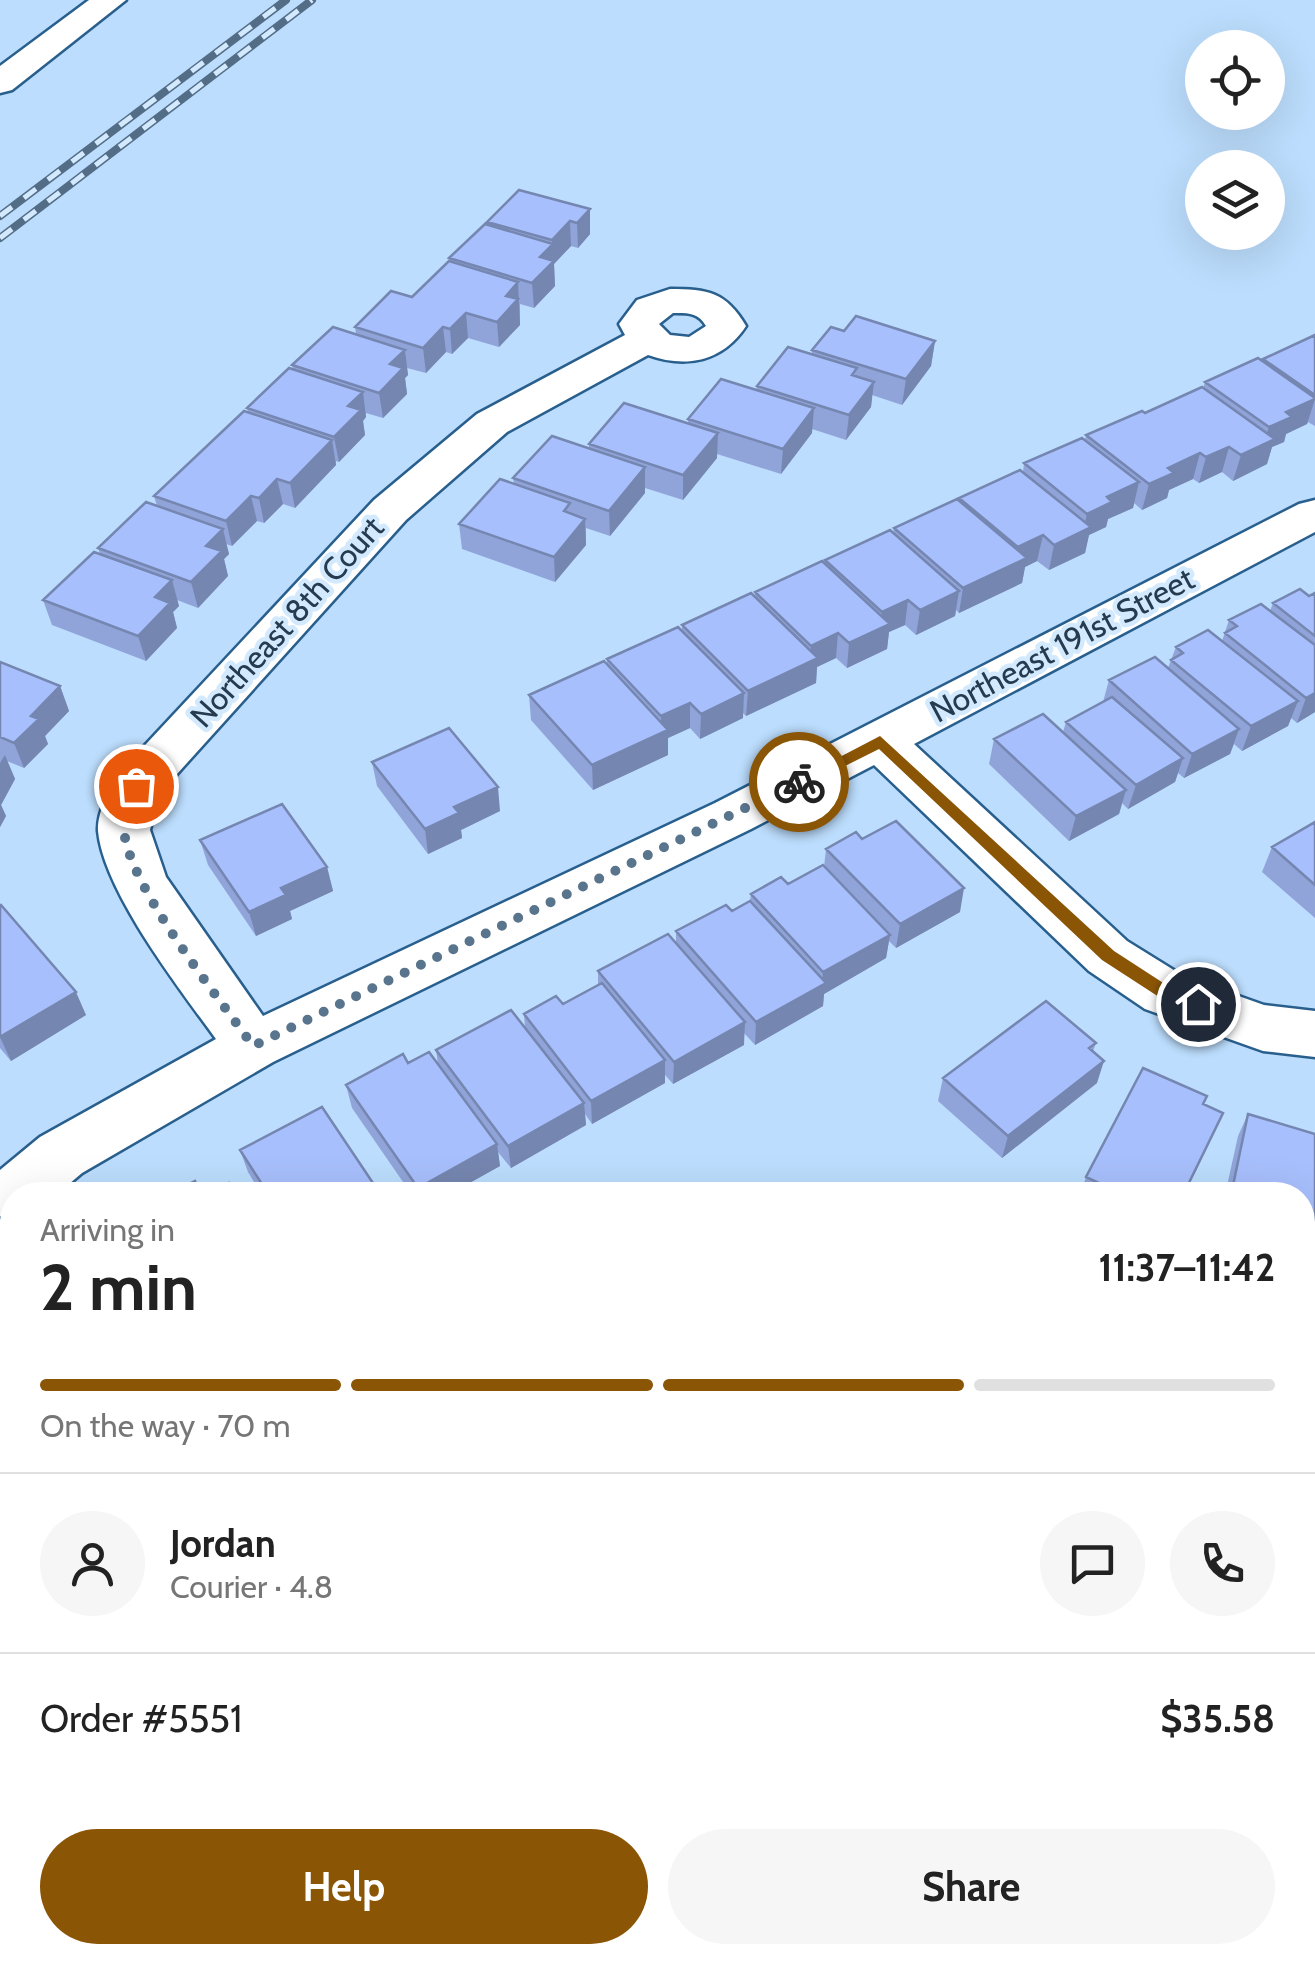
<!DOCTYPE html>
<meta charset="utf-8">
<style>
:root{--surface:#fff;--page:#f6f6f6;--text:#222;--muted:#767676;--line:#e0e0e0;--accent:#8b5506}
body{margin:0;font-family:Cabin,sans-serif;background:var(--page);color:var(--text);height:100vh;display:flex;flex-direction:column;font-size:38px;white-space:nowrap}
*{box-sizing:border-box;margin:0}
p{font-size:32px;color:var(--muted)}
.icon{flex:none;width:55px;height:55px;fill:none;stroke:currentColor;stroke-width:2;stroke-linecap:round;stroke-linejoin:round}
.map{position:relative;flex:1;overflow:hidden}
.panel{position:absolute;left:0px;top:1182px;width:1315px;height:782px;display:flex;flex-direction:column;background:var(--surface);border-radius:40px 40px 0 0;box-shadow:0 10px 40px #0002}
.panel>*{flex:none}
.controls{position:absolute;left:1185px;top:30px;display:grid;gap:20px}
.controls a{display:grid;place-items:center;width:100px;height:100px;border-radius:50%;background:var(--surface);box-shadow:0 10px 40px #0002;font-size:50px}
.pin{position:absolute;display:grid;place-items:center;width:85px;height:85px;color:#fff;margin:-42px;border:5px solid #fff;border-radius:50%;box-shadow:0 2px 10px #0007}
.courier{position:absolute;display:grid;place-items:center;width:100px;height:100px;margin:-50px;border:8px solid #8b5506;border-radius:50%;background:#fff;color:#222;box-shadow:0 2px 12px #0007}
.overview em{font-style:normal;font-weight:800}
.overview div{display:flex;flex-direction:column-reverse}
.overview{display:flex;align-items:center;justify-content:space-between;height:170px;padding:0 40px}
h1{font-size:65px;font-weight:800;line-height:75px}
.bar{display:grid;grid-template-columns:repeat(4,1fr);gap:15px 10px;align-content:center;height:120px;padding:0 40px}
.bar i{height:12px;border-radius:8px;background:var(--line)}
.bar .on{background:var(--accent)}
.bar p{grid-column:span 4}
.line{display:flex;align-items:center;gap:25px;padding:0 40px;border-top:2px solid var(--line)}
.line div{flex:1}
.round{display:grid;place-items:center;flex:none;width:105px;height:105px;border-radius:52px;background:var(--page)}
.primary-button{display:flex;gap:20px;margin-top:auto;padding:20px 40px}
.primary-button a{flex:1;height:115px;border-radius:60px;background:var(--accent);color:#fff;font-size:40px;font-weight:800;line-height:115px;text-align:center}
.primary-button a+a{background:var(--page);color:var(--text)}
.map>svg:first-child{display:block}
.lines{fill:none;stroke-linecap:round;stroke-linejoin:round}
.minor-casing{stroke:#295f8d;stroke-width:5}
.highway-casing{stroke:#295f8d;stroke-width:5}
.minor{fill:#fff;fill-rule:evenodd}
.highway{fill:#fff;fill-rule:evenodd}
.rail-casing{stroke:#536d86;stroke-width:8}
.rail{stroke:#d3e9fe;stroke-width:5;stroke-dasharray:15;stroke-linecap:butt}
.wall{fill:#90a4d9}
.shaded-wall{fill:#7586b0}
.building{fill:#a7bffc;stroke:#7586b0;stroke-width:2.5}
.route{fill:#8b5506}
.done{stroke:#59748d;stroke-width:10;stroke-dasharray:0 18}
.labels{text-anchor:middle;stroke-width:9;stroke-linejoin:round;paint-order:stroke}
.street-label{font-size:32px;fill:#243b50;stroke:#d3e9fe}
</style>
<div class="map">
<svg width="1315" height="1964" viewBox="0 0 1315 1964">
<rect width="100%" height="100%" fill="#bcddfd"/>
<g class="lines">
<defs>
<path id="minor" d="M 670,289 C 708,289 726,292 746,326 C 723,361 687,369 648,355 L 507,432 L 406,520 L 159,794 L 150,830 L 166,877 L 263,1016 L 715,803 L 1299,504 L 1315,500 L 1315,532 L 914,744 L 1127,941 L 1185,977 L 1264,1005 L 1315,1011 L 1315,1057 L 1263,1051 L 1145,1009 L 1089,971 L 874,765 L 751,829 L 273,1062 L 82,1173 L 56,1195 L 12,1195 L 12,1221 L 0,1216 L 0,1170 L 40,1137 L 216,1039 C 180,989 104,892 98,831 C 97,812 110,789 119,773 L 374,500 L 477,414 L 625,335 L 619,324 L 637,300 ZM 673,313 C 687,313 698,312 706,326 L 689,337 L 670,335 L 659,324 Z
M 666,1952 L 743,1952 L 746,1964 L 668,1964 Z"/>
<path id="highway" d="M 89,0 L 126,0 L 12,90 L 0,93 L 0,66 Z"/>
</defs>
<use href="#minor" class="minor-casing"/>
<use href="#highway" class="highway-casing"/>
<use href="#minor" class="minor"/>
<use href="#highway" class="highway"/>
<defs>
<path id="rail" d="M 0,216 L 286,0
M 0,238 L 312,0"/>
</defs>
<use href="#rail" class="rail-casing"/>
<use href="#rail" class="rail"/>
</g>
<path class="wall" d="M 590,209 L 590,234 L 578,248 L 571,246 L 554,264 L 555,286 L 534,308 L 520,304 L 520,325 L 499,347 L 468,338 L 452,354 L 446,352 L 426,373 L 407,368 L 408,375 L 405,378 L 407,394 L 383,418 L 366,413 L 366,417 L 363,421 L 365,435 L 339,462 L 336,461 L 336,465 L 295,508 L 283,504 L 264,523 L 257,521 L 232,546 L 226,544 L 229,554 L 224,559 L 228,576 L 198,608 L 177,600 L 179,606 L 173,612 L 177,628 L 146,661 L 52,625 L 43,600 L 100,554 L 98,548 L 157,506 L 154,496 L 248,412 L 247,408 L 293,369 L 292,365 L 356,334 L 355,327 L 412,297 L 450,262 L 449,258 L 487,224 L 487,222 Z
M 844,331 L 935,341 L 931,366 L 902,405 L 872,395 L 871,407 L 846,440 L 812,429 L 812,433 L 781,474 L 717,454 L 717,458 L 683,500 L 645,488 L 645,493 L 610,536 L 586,528 L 586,545 L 555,582 L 462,549 L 459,524 L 514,484 L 513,478 L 589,449 L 589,444 L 688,423 L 688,419 L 756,390 L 757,386 L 812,354 L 812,350 Z
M 1315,335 L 1315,426 L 1308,422 L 1307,424 L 1286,434 L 1284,442 L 1272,447 L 1267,464 L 1233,481 L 1222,472 L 1199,483 L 1193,479 L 1169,490 L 1167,498 L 1142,510 L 1134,503 L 1133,508 L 1108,519 L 1106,527 L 1089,535 L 1085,553 L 1049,570 L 1037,561 L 1025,567 L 1022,583 L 959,613 L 956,610 L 955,616 L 916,635 L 905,625 L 889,632 L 887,649 L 847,668 L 836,658 L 817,667 L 816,683 L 746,716 L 743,713 L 743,718 L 700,739 L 690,728 L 668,738 L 668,755 L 593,790 L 531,720 L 529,695 L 607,664 L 607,659 L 682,630 L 682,625 L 755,597 L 755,592 L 825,564 L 825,560 L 893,533 L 894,528 L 1023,472 L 1024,463 L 1085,440 L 1086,435 L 1145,413 L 1203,388 L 1205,382 L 1262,361 L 1263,359 Z
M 1315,593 L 1315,712 L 1297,723 L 1291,718 L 1288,726 L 1242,751 L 1234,744 L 1230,754 L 1184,778 L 1178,773 L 1175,782 L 1128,809 L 1122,803 L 1119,814 L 1069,841 L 989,764 L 994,739 L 1063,732 L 1066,722 L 1103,702 L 1109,680 L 1168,668 L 1176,647 L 1222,641 L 1229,620 L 1270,611 L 1273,603 L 1309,596 Z
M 0,662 L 60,686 L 69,711 L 45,736 L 48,744 L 24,768 L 7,761 L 15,779 L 1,805 L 6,816 L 0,827 Z
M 372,762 L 500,811 L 461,830 L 462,838 L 428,854 L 377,786 Z
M 1315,822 L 1315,918 L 1262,872 L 1272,847 Z
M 862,839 L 960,912 L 896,948 L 889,941 L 886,958 L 824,994 L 823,1006 L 755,1045 L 744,1033 L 744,1045 L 673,1084 L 665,1075 L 665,1083 L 592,1124 L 585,1114 L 586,1125 L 511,1168 L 498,1152 L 500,1166 L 448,1195 L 412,1195 L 352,1108 L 346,1085 L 408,1063 L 438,1064 L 436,1050 L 525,1028 L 524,1014 L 563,1004 L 598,985 L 598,971 L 676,943 L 676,931 L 732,911 L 750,901 L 751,894 L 788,884 L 824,867 L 826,849 Z
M 200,840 L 327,867 L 333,891 L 290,911 L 292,919 L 256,936 L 208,865 Z
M 0,906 L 86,1015 L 11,1061 L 0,1048 Z
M 1096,1043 L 1093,1051 L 1097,1083 L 1002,1158 L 938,1101 L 943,1078 Z
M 1203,1104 L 1213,1135 L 1184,1195 L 1080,1195 L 1086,1177 Z
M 1248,1114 L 1315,1134 L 1315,1270 L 1305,1287 L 1302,1287 L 1302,1195 L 1225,1195 L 1238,1136 Z
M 240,1150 L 381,1195 L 262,1195 L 248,1172 Z
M 0,1360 L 12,1364 L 12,1486 L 0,1482 Z
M 0,1504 L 12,1507 L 12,1721 L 0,1753 Z
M 973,1952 L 1036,1952 L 1000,1964 L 977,1964 Z"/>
<path class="shaded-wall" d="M 590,209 L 590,234 L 578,248 L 577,223 Z
M 570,221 L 571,246 L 554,264 L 555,286 L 534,308 L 532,283 L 540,257 L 552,245 L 552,240 Z
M 518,282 L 520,325 L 499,347 L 497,322 L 506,296 Z
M 466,313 L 468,338 L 452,354 L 450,329 Z
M 443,327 L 446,352 L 426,373 L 423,348 Z
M 935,341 L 931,366 L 902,405 L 906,379 Z
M 405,350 L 408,375 L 405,378 L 407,394 L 383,418 L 379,393 L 390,364 Z
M 874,382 L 871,407 L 846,440 L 849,415 Z
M 363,392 L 366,417 L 363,421 L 365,435 L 339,462 L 334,437 L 348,406 Z
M 1315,399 L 1307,424 L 1286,434 L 1284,442 L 1272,447 L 1267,464 L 1233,481 L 1241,455 L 1263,444 L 1269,427 L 1286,412 Z
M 814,408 L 812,433 L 781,474 L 783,449 Z
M 718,433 L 717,458 L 683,500 L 683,475 Z
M 332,440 L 336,465 L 295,508 L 290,483 Z
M 1229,447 L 1222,472 L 1199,483 L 1206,457 Z
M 1200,453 L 1193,479 L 1169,490 L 1167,498 L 1142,510 L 1149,484 L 1168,468 Z
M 645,467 L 645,493 L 610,536 L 609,511 Z
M 277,479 L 283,504 L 264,523 L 259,498 Z
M 1139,482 L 1133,508 L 1108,519 L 1106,527 L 1089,535 L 1085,553 L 1049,570 L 1054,545 L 1083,531 L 1087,514 L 1107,497 Z
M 251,496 L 257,521 L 232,546 L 226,521 Z
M 585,519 L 586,545 L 555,582 L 554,557 Z
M 223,529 L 229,554 L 224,559 L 228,576 L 198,608 L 191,582 L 206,546 Z
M 1043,535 L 1037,561 L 1025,567 L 1022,583 L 959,613 L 963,588 L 1015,563 L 1018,547 Z
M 172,580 L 179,606 L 173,612 L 177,628 L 146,661 L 138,636 L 155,597 Z
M 959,591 L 955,616 L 916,635 L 920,610 Z
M 908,600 L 905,625 L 889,632 L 887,649 L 847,668 L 849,643 L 880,629 L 882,612 Z
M 838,633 L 836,658 L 817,667 L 816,683 L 746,716 L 748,691 L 810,662 L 811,646 Z
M 60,686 L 69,711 L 45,736 L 48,744 L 24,768 L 14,743 L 31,716 Z
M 744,693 L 743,718 L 700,739 L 701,714 Z
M 1315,693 L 1315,712 L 1297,723 L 1306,698 Z
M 1298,701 L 1288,726 L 1242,751 L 1251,726 Z
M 690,703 L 690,728 L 668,738 L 668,755 L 593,790 L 592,765 L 661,733 L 661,716 Z
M 1239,729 L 1230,754 L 1184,778 L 1192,754 Z
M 5,755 L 15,779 L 1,805 L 6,816 L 0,827 L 0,763 Z
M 1183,758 L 1175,782 L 1128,809 L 1136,785 Z
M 498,787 L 500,811 L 461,830 L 462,838 L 428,854 L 425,829 L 454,807 Z
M 1126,790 L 1119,814 L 1069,841 L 1076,816 Z
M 327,867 L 333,891 L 290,911 L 292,919 L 256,936 L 249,912 L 281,888 Z
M 964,888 L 960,912 L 896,948 L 900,924 Z
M 890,935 L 886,958 L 824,994 L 823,1006 L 755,1045 L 756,1022 L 822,985 L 823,972 Z
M 76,992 L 86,1015 L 11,1061 L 0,1037 Z
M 745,1022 L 744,1045 L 673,1084 L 674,1062 Z
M 665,1060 L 665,1083 L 592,1124 L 591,1101 Z
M 1104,1061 L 1097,1083 L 1002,1158 L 1008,1136 Z
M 584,1103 L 586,1125 L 511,1168 L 508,1146 Z
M 497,1144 L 500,1166 L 448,1195 L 419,1195 L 418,1188 Z
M 12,1670 L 12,1721 L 0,1753 L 0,1702 Z
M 1014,1952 L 1036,1952 L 1000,1964 L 985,1964 L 987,1961 Z"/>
<path class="building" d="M 519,190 L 590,209 L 577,223 L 570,221 L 552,240 L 487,222 Z
M 485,224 L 553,244 L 540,257 L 554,261 L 532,283 L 449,258 Z
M 449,261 L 518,282 L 506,296 L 518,299 L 497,322 L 466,313 L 450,329 L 443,327 L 423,348 L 355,327 L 391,291 L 412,297 Z
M 856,316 L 935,341 L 906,379 L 812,350 L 831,327 L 844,331 Z
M 333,327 L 405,350 L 390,364 L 403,368 L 379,393 L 292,365 Z
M 1315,335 L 1315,395 L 1263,359 Z
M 788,347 L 857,368 L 852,375 L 874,382 L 849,415 L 757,386 Z
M 1258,358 L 1315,398 L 1315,399 L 1286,412 L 1292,417 L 1269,427 L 1205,382 Z
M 289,368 L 363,392 L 348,406 L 361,410 L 334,437 L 247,408 Z
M 721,379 L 814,408 L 783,449 L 688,419 Z
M 1202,387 L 1275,439 L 1241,455 L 1229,447 L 1206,457 L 1200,453 L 1168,468 L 1174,473 L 1149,484 L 1086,435 L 1142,411 L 1145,413 Z
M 624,403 L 718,433 L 683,475 L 589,444 Z
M 244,411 L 332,440 L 290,483 L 277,479 L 259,498 L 251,496 L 226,521 L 154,496 Z
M 552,436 L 645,467 L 609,511 L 513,478 Z
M 1082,438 L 1139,482 L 1107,497 L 1112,502 L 1087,514 L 1024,463 Z
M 1020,470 L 1091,527 L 1054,545 L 1043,535 L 1018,547 L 959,498 Z
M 500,479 L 570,503 L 564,511 L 585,519 L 554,557 L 459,524 Z
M 957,499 L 1027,558 L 963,588 L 894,528 Z
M 146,502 L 223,529 L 206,546 L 222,551 L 191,582 L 98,548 Z
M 890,530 L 959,591 L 920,610 L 908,600 L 882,612 L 825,560 Z
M 94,552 L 172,580 L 155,597 L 170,603 L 138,636 L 43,600 Z
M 822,561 L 890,624 L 849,643 L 838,633 L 811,646 L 755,592 Z
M 1300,589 L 1309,596 L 1315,593 L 1315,636 L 1273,603 Z
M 751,593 L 818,658 L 748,691 L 682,625 Z
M 1261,604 L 1315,645 L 1315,693 L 1306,698 L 1225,633 L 1237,626 L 1229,620 Z
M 678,627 L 744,693 L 701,714 L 690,703 L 661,716 L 607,659 Z
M 1208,630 L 1298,701 L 1251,726 L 1171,660 L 1183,653 L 1176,647 Z
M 1155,657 L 1239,729 L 1192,754 L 1109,680 Z
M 604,661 L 668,730 L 592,765 L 529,695 Z
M 0,662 L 60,686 L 31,716 L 39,719 L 14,743 L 0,737 Z
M 1112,697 L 1183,758 L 1136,785 L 1066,722 Z
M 1043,714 L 1126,790 L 1076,816 L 994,739 Z
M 449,728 L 498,787 L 454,807 L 459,813 L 425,829 L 372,762 Z
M 282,804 L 327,867 L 281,888 L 286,895 L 249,912 L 200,840 Z
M 896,821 L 964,888 L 900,924 L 826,849 L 856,832 L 862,839 Z
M 1315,822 L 1315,885 L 1272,847 Z
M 823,865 L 890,935 L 823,972 L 751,894 L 781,877 L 788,884 Z
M 750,901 L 826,983 L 756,1022 L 676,931 L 726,905 L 732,911 Z
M 1,905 L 76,992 L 0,1037 L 0,906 Z
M 668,934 L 745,1022 L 674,1062 L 598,971 Z
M 602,983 L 665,1060 L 591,1101 L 524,1014 L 556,996 L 563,1004 Z
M 1046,1001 L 1096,1043 L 1089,1048 L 1104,1061 L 1008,1136 L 943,1078 Z
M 511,1010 L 584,1103 L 508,1146 L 436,1050 Z
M 429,1052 L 497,1144 L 418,1188 L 346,1085 L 403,1054 L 408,1063 Z
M 1143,1068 L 1207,1096 L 1203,1104 L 1223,1113 L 1183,1195 L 1124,1195 L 1086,1177 Z
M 322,1107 L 381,1195 L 269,1195 L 240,1150 Z
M 1248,1114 L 1315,1134 L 1315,1266 L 1302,1262 L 1302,1195 L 1231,1195 Z
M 195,1181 L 203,1195 L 168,1195 Z
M 229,1183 L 236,1193 L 254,1184 L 260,1195 L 207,1195 Z
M 0,1360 L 12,1364 L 12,1473 L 0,1468 Z
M 0,1504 L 12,1507 L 12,1617 L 0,1615 Z
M 0,1624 L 12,1626 L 12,1670 L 0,1702 Z
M 290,1952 L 495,1952 L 497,1964 L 291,1964 Z
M 984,1952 L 1014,1952 L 987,1961 Z
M 1044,1952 L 1052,1952 L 1056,1964 L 1008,1964 Z"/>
<path class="route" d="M 880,736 L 1114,951 L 1171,988 L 1203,1000 L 1203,1009 L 1198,1011 L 1159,997 L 1102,960 L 879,749 L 805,786 L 799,788 L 792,782 Z"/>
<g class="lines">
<path class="done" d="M 136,786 C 132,800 123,817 124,830 C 128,886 219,998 253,1046 L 799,782"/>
</g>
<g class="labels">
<g class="street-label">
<text transform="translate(287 622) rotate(-48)" y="11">Northeast 8th Court</text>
<text transform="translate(1062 645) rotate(-28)" y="11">Northeast 191st Street</text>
</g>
</g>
</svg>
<div class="controls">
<a><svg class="icon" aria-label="locate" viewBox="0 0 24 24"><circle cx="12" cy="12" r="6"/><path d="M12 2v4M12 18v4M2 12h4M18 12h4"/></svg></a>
<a><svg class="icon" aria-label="layers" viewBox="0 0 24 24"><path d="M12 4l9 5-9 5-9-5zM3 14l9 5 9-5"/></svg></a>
</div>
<div class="pin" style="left:136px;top:786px;background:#ea580c"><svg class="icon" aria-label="bag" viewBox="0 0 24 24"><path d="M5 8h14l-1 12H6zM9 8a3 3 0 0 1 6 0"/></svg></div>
<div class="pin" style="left:1198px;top:1004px;background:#1f2937"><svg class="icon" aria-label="home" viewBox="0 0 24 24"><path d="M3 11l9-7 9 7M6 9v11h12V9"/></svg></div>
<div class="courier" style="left:799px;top:782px"><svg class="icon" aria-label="bike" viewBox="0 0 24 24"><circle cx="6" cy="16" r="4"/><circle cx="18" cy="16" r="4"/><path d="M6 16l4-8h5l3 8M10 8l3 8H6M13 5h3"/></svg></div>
<section class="panel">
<div class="overview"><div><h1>2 min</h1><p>Arriving in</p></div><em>11:37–11:42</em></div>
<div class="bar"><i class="on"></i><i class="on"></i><i class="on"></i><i></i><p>On the way · 70 m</p></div>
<div class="line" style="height:180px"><a class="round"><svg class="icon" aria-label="person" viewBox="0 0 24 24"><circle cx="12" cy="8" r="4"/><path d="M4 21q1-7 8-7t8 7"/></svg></a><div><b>Jordan</b><p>Courier · 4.8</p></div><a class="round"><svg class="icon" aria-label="chat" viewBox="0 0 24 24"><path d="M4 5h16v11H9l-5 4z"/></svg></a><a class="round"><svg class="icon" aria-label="phone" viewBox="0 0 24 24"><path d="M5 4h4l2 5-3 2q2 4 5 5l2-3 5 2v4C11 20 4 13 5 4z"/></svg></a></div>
<div class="line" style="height:130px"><div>Order #5551</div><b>$35.58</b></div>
<div class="primary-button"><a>Help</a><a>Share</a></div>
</section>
</div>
